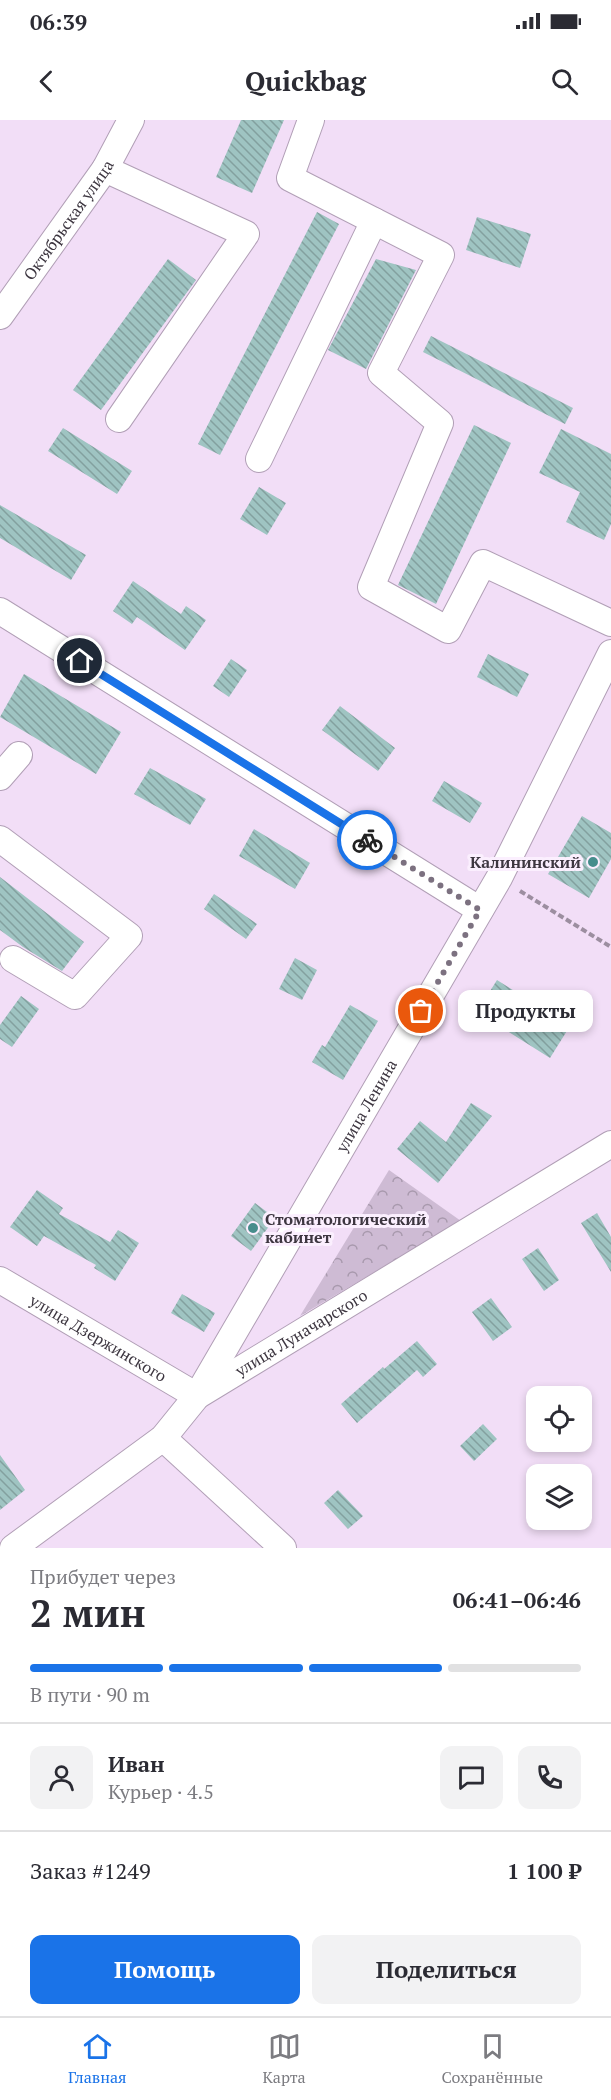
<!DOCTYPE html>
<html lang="ru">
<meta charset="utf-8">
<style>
:root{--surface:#fff;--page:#f2f2f3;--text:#2b2b33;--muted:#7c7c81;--line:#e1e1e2;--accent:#1a73e8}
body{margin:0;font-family:"PT Serif",serif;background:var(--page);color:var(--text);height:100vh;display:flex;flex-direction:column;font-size:22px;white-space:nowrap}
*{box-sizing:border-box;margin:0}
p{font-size:20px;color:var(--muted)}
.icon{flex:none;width:33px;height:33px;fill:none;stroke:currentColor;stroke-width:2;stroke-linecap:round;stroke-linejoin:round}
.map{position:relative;height:1428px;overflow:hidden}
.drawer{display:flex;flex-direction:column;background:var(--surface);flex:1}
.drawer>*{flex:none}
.buttons{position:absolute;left:526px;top:1266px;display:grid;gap:12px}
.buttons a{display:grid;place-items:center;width:66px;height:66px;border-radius:12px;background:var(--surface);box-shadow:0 3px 9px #0003;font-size:30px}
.pin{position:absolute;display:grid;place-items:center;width:51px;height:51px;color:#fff;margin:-26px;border:3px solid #fff;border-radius:50%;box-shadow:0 2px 6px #0007}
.courier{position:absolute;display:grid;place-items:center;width:60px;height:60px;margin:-30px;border:4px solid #1a73e8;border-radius:50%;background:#fff;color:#222;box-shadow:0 2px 8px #0007}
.bubble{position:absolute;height:42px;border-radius:12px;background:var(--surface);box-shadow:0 3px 9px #0003;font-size:20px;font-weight:800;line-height:42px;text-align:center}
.overview em{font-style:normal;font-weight:800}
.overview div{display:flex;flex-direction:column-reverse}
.overview{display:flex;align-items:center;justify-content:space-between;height:102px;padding:0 30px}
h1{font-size:39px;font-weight:800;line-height:45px}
.bar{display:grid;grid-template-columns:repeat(4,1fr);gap:9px 6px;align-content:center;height:72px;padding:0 30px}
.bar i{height:8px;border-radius:4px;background:var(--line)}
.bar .selected{background:var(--accent)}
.bar p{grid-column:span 4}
.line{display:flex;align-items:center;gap:15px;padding:0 30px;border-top:2px solid var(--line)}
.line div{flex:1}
.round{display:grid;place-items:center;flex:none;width:63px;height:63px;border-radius:12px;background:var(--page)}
.cta{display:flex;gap:12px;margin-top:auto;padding:12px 30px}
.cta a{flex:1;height:69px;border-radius:12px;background:var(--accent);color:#fff;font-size:24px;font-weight:800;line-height:69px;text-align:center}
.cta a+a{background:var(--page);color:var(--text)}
.status{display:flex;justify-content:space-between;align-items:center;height:42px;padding:0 30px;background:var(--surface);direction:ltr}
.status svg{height:16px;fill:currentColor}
header{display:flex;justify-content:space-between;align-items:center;height:78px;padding:0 30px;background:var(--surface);font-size:27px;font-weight:800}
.dock{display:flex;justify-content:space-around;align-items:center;height:84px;border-top:2px solid var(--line);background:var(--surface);font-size:16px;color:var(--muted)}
.dock a{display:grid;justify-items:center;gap:3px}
.dock .selected{color:var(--accent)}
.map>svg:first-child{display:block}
.forest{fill:url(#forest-crowns)}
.building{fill:url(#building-back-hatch)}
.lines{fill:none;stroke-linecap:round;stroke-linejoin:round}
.minor-casing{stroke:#b19fb6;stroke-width:28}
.path{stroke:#9c8ea0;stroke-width:4;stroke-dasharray:6 3;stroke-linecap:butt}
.minor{stroke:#fff;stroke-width:26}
.done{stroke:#7c7180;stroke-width:6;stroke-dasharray:0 10.8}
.route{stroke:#1a73e8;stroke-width:8}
.poi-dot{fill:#468d8c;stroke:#fbeffe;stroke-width:2}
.labels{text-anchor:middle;stroke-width:6;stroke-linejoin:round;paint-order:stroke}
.street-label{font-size:16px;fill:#3d3640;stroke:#fbeffe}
.poi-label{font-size:16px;font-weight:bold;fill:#3d3640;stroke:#fbeffe;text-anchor:end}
</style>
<div class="status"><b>06:39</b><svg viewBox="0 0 49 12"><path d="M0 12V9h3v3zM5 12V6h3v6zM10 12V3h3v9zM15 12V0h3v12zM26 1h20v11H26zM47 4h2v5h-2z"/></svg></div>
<header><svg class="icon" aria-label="back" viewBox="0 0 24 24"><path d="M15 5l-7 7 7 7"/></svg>Quickbag<svg class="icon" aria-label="search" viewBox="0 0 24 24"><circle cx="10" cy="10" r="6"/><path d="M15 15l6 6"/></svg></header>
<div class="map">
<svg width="611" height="1428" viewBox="0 0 611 1428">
<defs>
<pattern id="forest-crowns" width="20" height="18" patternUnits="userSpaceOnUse" patternTransform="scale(1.5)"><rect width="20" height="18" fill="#cebbd4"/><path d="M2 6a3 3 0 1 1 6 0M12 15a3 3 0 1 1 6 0" fill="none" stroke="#a899ad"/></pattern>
<pattern id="building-back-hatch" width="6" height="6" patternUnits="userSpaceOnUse" patternTransform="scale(1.5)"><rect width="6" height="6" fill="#9fc4c2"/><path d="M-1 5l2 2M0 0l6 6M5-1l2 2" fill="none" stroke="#83a09f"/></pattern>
</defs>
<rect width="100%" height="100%" fill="#f2def7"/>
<path class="forest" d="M 389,1050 L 461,1101 L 300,1196 Z"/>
<path class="building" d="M 241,0 L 284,0 L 252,73 L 216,57 Z
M 317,92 L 339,104 L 220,335 L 198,324 Z
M 477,97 L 531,114 L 520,148 L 466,130 Z
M 168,139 L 196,160 L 101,290 L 73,270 Z
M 376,139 L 416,150 L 366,249 L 328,230 Z
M 431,216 L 573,288 L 565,304 L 423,232 Z
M 474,305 L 511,323 L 436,484 L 398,465 Z
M 63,308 L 132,351 L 117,374 L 48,331 Z
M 561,309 L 611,334 L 611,404 L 604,420 L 566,402 L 580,372 L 539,353 Z
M 259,367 L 286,383 L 267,415 L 240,399 Z
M 0,385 L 86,435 L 71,460 L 0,418 Z
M 133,461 L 181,494 L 186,486 L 206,500 L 185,530 L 137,497 L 132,504 L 113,491 Z
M 488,534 L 529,554 L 517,577 L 477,557 Z
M 231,539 L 247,550 L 229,577 L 213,566 Z
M 24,554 L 121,612 L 96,654 L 0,597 Z
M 340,586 L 395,628 L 378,651 L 322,610 Z
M 150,648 L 206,679 L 190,705 L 134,674 Z
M 444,661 L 482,683 L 470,703 L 432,681 Z
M 582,696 L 611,713 L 611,739 L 589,778 L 548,754 Z
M 254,709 L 310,743 L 295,769 L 239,736 Z
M 0,757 L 84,822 L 62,851 L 23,827 L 0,810 Z
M 214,774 L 257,804 L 246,819 L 204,789 Z
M 295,838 L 317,850 L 302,880 L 279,869 Z
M 497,860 L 570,906 L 550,938 L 477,892 Z
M 21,876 L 39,889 L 12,927 L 0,919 L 0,905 Z
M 350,885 L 378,901 L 343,960 L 312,942 L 322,925 L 325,927 Z
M 471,983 L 492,996 L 438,1063 L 397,1029 L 420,1001 L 446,1022 Z
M 37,1070 L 63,1088 L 59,1094 L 110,1122 L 118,1110 L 139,1123 L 115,1161 L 94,1148 L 96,1145 L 44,1116 L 37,1126 L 10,1107 Z
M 255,1083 L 275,1098 L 251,1131 L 231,1116 Z
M 597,1093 L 611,1117 L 611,1152 L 581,1103 Z
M 538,1128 L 559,1160 L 544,1171 L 522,1139 Z
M 182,1174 L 215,1193 L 204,1212 L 171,1193 Z
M 491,1178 L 512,1207 L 493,1221 L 472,1192 Z
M 417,1221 L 437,1244 L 423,1257 L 417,1250 L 357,1303 L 341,1284 L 383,1247 L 384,1249 Z
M 483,1304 L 497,1319 L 474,1341 L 460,1326 Z
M 0,1335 L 25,1370 L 0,1390 Z
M 338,1370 L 363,1396 L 348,1409 L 324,1383 Z"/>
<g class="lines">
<defs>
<g id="minor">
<path d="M 311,0 L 290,58 L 441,135 L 381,253 L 440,303 L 371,467 L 448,510 L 483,443 L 611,503"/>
<path d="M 105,49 L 246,114 L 119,299"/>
<path id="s1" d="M 0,196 L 105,49 L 131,0"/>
<path d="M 259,339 L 374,101"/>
<path d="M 0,491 L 480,790"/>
<path d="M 0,657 L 19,635"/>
<path d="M 0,719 L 129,816 L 75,876 L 13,839"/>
<path id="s2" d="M 0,1160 L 197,1276"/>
<path id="s3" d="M 197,1276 L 499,758 L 611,533"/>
<path d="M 163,1318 L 283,1428"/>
<path id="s4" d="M 13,1428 L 163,1318 L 197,1276 L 611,1024"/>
</g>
</defs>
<use href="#minor" class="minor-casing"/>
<path class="path" d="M 520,771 L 611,827"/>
<use href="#minor" class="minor"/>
</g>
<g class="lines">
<path class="done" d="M 367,720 L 480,790 L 421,891"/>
<path class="route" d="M 80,541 L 367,720"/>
</g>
<g class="poi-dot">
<circle cx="593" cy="742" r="6"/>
<circle cx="253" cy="1108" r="6"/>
</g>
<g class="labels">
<g class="street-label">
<text dy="6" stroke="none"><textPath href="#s1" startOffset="118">Октябрьская улица</textPath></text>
<text dy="6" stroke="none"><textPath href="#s3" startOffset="336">улица Ленина</textPath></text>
<text dy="6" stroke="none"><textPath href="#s4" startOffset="362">улица Луначарского</textPath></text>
<text dy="6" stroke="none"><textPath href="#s2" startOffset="114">улица Дзержинского</textPath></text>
</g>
<g class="poi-label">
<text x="581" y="748">Калининский</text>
<text x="265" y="1105" text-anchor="start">Стоматологический<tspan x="265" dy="18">кабинет</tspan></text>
</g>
</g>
</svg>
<div class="buttons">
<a><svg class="icon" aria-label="locate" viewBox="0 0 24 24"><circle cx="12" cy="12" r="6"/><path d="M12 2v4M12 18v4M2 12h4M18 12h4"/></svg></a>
<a><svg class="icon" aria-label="layers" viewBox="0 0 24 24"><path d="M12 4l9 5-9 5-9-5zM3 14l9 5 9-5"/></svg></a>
</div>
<div class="pin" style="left:421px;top:891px;background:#ea580c"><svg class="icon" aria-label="bag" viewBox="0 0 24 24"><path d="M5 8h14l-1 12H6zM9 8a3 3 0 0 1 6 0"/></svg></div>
<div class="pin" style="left:80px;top:541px;background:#1f2937"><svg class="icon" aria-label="home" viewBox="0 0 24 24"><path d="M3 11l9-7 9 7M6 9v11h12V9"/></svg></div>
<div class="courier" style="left:367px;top:720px"><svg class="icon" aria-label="bike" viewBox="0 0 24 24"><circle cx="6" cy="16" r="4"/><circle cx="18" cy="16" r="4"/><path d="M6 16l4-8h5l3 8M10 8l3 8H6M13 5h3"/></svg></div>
<div class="bubble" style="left:458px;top:870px;width:135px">Продукты</div>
</div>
<section class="drawer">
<div class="overview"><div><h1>2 мин</h1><p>Прибудет через</p></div><em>06:41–06:46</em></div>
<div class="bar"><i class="selected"></i><i class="selected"></i><i class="selected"></i><i></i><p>В пути · 90 m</p></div>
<div class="line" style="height:108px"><a class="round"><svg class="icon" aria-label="person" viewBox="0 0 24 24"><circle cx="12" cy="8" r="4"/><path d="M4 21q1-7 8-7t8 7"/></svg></a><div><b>Иван</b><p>Курьер · 4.5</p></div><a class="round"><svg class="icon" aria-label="chat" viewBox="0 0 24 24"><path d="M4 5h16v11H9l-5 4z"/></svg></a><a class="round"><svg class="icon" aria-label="phone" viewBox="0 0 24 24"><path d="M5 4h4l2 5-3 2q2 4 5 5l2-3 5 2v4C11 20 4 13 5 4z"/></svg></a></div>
<div class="line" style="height:78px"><div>Заказ #1249</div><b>1 100 ₽</b></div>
<div class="cta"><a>Помощь</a><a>Поделиться</a></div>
</section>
<nav class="dock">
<a class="selected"><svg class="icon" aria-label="home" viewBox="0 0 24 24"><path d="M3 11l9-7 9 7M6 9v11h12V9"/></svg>Главная</a>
<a><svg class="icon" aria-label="map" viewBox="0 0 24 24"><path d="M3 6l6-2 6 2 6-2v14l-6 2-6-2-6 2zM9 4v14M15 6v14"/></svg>Карта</a>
<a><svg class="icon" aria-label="saved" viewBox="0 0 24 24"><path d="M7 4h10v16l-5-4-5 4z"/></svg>Сохранённые</a>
</nav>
